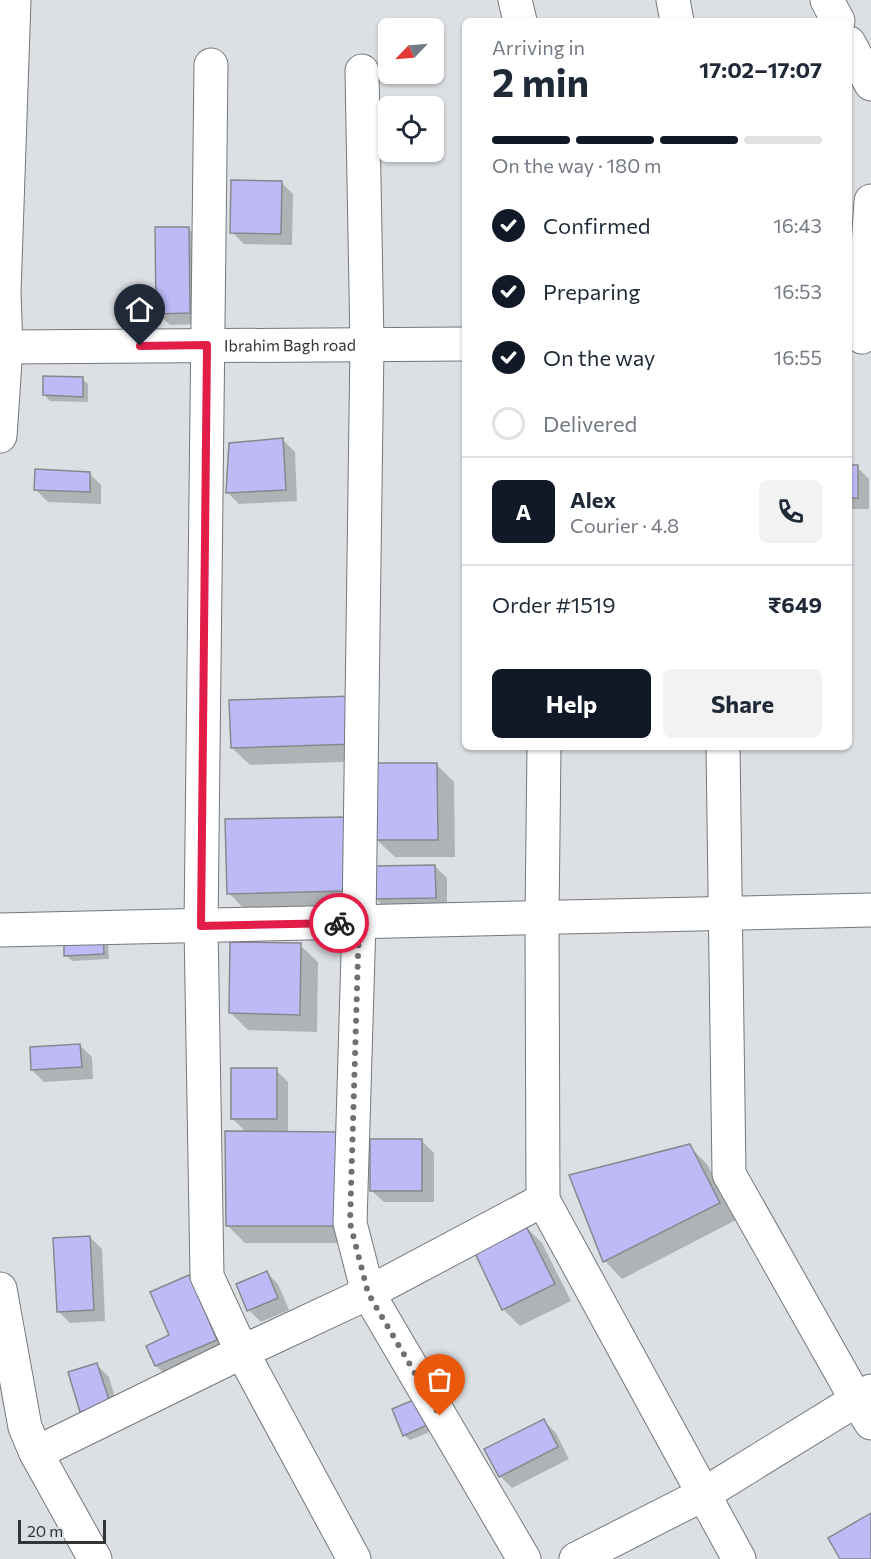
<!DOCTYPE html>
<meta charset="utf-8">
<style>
:root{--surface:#fff;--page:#f2f2f3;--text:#1f2937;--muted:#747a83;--line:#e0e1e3;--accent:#111827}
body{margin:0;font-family:Commissioner,sans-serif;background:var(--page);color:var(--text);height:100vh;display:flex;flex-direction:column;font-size:22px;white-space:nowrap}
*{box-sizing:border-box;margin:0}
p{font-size:20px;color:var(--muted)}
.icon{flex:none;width:33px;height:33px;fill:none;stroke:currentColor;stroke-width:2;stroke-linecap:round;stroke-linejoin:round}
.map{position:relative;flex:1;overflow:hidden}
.panel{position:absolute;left:462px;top:18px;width:390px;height:732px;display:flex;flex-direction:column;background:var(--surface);border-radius:9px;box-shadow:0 2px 4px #0004}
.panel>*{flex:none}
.needle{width:39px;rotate:245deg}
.fabs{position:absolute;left:378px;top:18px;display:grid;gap:12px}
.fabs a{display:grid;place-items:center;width:66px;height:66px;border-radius:9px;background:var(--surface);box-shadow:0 2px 4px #0004;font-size:30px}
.scale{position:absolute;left:18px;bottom:15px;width:88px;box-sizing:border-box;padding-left:6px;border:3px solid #333436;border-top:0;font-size:16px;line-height:21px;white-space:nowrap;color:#333436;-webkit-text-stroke:4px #dce0e4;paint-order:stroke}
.pin{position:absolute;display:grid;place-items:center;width:51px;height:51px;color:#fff;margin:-62px -26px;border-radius:50% 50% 50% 0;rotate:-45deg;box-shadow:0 0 6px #0007}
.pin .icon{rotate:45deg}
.courier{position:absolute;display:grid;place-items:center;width:60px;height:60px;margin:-30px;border:4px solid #e11d48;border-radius:50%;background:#fff;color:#222;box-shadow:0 2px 8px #0007}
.headline em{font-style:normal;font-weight:700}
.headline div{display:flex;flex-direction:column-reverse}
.headline{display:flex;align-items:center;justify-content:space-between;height:102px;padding:0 30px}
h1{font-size:39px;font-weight:700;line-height:45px}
.bar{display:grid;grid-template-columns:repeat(4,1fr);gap:9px 6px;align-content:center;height:72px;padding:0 30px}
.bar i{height:8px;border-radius:4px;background:var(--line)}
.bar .on{background:var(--accent)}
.bar p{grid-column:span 4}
.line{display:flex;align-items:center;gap:15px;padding:0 30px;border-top:2px solid var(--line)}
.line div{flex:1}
.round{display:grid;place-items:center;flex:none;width:63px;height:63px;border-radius:9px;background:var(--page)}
ol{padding:0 30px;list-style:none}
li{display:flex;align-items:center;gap:18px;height:66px}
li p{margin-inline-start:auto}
li .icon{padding:6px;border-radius:50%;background:var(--accent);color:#fff;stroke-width:4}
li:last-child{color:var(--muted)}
li i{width:33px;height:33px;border:3px solid var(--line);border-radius:50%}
.cta{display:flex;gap:12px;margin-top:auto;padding:12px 30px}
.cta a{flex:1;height:69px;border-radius:9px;background:var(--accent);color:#fff;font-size:24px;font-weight:700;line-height:69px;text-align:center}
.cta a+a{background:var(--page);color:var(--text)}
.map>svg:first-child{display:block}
.shadow{fill:#0003}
.building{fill:#bdbaf7;stroke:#88888c;stroke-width:1.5}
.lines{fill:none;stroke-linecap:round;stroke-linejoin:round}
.minor-casing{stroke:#74787b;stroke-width:35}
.minor{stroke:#fff;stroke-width:33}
.done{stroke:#6e7073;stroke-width:6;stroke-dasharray:0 10.8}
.route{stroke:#e11d48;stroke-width:8}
.labels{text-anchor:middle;stroke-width:4.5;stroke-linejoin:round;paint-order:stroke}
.street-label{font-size:16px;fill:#333436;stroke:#dce0e4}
</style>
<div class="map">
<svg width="871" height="1559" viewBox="0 0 871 1559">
<rect width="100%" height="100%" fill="#dce0e4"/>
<path class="shadow" d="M 281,182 L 293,194 L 292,245 L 244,244 L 232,232 Z
M 189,229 L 201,241 L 202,324 L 170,325 L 158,313 Z
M 82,379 L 88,384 L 88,402 L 50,401 L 44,395 Z
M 283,440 L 295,452 L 297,501 L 239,504 L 227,492 Z
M 849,467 L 857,467 L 869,479 L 869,509 L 849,509 Z
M 89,473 L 101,485 L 101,504 L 48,502 L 36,490 Z
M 354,697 L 373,761 L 250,765 L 232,748 Z
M 437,765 L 454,782 L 455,857 L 395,857 L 377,840 Z
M 345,818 L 364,908 L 246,911 L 229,893 Z
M 435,866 L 447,878 L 447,909 L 387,910 L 375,898 Z
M 103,937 L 108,943 L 109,959 L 72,961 L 66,955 Z
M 300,945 L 318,962 L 317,1032 L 248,1030 L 231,1013 Z
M 80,1045 L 92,1057 L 93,1079 L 44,1082 L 32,1070 Z
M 276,1070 L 288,1082 L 288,1133 L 358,1243 L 245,1243 L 227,1225 L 247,1133 L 232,1118 Z
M 422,1141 L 434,1153 L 434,1202 L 384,1202 L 372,1191 Z
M 689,1146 L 707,1164 L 736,1220 L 622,1279 L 605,1261 L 571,1176 Z
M 525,1226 L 542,1243 L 571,1301 L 520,1326 L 503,1309 Z
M 90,1237 L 102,1249 L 105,1321 L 70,1323 L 58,1311 Z
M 267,1273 L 278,1284 L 289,1310 L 261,1322 L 249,1310 Z
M 189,1277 L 201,1289 L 228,1352 L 168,1377 L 156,1366 L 148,1346 L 171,1336 Z
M 97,1365 L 109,1377 L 120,1415 L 93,1423 L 82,1411 Z
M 418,1399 L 434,1430 L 410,1440 L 404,1435 Z
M 544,1421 L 556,1433 L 569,1459 L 512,1488 L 500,1476 Z"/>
<path class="building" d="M 231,180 L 282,181 L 281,234 L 230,233 Z
M 155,227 L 189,227 L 190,313 L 156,314 Z
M 43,376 L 83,377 L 83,397 L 43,395 Z
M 283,438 L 286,490 L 226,493 L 229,443 Z
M 849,465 L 858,465 L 858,498 L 849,498 Z
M 35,469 L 90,472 L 90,492 L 34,490 Z
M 354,696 L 356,744 L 231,748 L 229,700 Z
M 375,763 L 437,763 L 438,840 L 376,840 Z
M 346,817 L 348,891 L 227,894 L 225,819 Z
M 435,865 L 436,898 L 374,899 L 373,866 Z
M 103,936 L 104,954 L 64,956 L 64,938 Z
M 230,942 L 301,943 L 300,1015 L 229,1013 Z
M 80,1044 L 82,1067 L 31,1070 L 30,1047 Z
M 231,1068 L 277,1068 L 277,1119 L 231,1119 Z
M 225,1131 L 340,1132 L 341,1226 L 226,1226 Z
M 370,1139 L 422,1139 L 422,1191 L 370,1191 Z
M 690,1144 L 720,1203 L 603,1262 L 569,1175 Z
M 525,1224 L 555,1284 L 502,1310 L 473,1249 Z
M 90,1236 L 94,1310 L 57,1312 L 53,1238 Z
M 267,1271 L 278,1298 L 247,1311 L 236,1284 Z
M 189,1275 L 217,1340 L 155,1366 L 146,1346 L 169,1335 L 150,1292 Z
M 97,1363 L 110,1403 L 80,1412 L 68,1372 Z
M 418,1398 L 429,1424 L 403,1436 L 392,1409 Z
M 544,1419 L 558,1447 L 499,1477 L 484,1449 Z
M 871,1513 L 871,1559 L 840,1559 L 828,1538 Z"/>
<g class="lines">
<defs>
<g id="minor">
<path d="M 515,0 L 520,21"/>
<path d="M 673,0 L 677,21"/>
<path d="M 827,0 L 838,21"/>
<path d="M 849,43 L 871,84"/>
<path d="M 211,65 L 201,926 L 207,1276 L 242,1352 L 354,1559"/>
<path d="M 362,71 L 367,344 L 359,922 L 350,1223 L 368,1293 L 524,1559"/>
<path d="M 862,337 L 871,201"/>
<path id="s1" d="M 6,347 L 465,344"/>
<path d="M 0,436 L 6,347 L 4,293 L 14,0"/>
<path d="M 723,747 L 729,1174 L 856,1399 L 871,1423"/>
<path d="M 0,930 L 871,910"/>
<path d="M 543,1200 L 739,1559"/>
<path d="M 0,1289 L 25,1427 L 36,1453 L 95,1559"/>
<path d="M 36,1453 L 242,1352 L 368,1293 L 543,1200 L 542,918 L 544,747"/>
<path d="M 576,1559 L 704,1494 L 871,1391"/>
</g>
</defs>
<use href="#minor" class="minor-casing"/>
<use href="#minor" class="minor"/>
</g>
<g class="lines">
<path class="done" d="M 339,923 L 359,922 L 350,1223 L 368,1293 L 440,1416"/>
<path class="route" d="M 140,346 L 207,345 L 201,926 L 339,923"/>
</g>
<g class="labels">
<g class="street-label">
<text dy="6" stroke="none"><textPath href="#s1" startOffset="284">Ibrahim Bagh road</textPath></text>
</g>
</g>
</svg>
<div class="fabs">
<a><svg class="needle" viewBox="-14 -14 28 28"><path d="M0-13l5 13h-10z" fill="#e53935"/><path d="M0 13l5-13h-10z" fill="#747a83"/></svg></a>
<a><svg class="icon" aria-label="locate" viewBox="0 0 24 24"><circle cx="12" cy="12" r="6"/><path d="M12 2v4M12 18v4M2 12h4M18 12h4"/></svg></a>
</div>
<div class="scale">20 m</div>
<div class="pin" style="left:440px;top:1416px;background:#ea580c"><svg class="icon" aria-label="bag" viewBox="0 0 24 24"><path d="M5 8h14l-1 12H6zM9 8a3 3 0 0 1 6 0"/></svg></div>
<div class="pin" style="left:140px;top:346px;background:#1f2937"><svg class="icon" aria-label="home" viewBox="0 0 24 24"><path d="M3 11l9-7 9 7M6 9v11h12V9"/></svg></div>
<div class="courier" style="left:339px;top:923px"><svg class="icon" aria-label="bike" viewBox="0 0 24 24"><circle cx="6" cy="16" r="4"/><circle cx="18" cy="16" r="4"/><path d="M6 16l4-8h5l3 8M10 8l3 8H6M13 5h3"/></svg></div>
<section class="panel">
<div class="headline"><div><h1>2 min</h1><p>Arriving in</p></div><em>17:02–17:07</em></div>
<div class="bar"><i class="on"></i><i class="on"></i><i class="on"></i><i></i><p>On the way · 180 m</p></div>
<ol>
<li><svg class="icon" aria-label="check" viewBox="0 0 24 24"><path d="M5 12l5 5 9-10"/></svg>Confirmed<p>16:43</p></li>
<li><svg class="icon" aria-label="check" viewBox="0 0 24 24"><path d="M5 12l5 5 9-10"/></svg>Preparing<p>16:53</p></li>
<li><svg class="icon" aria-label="check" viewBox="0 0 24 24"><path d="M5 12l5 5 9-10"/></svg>On the way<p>16:55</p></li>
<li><i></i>Delivered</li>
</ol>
<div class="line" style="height:108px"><b class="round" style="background:var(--accent);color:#fff">A</b><div><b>Alex</b><p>Courier · 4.8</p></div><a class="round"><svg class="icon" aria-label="phone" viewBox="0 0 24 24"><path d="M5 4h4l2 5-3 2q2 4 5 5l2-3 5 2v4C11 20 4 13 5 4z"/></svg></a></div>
<div class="line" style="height:78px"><div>Order #1519</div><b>₹649</b></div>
<div class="cta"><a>Help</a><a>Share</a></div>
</section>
</div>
